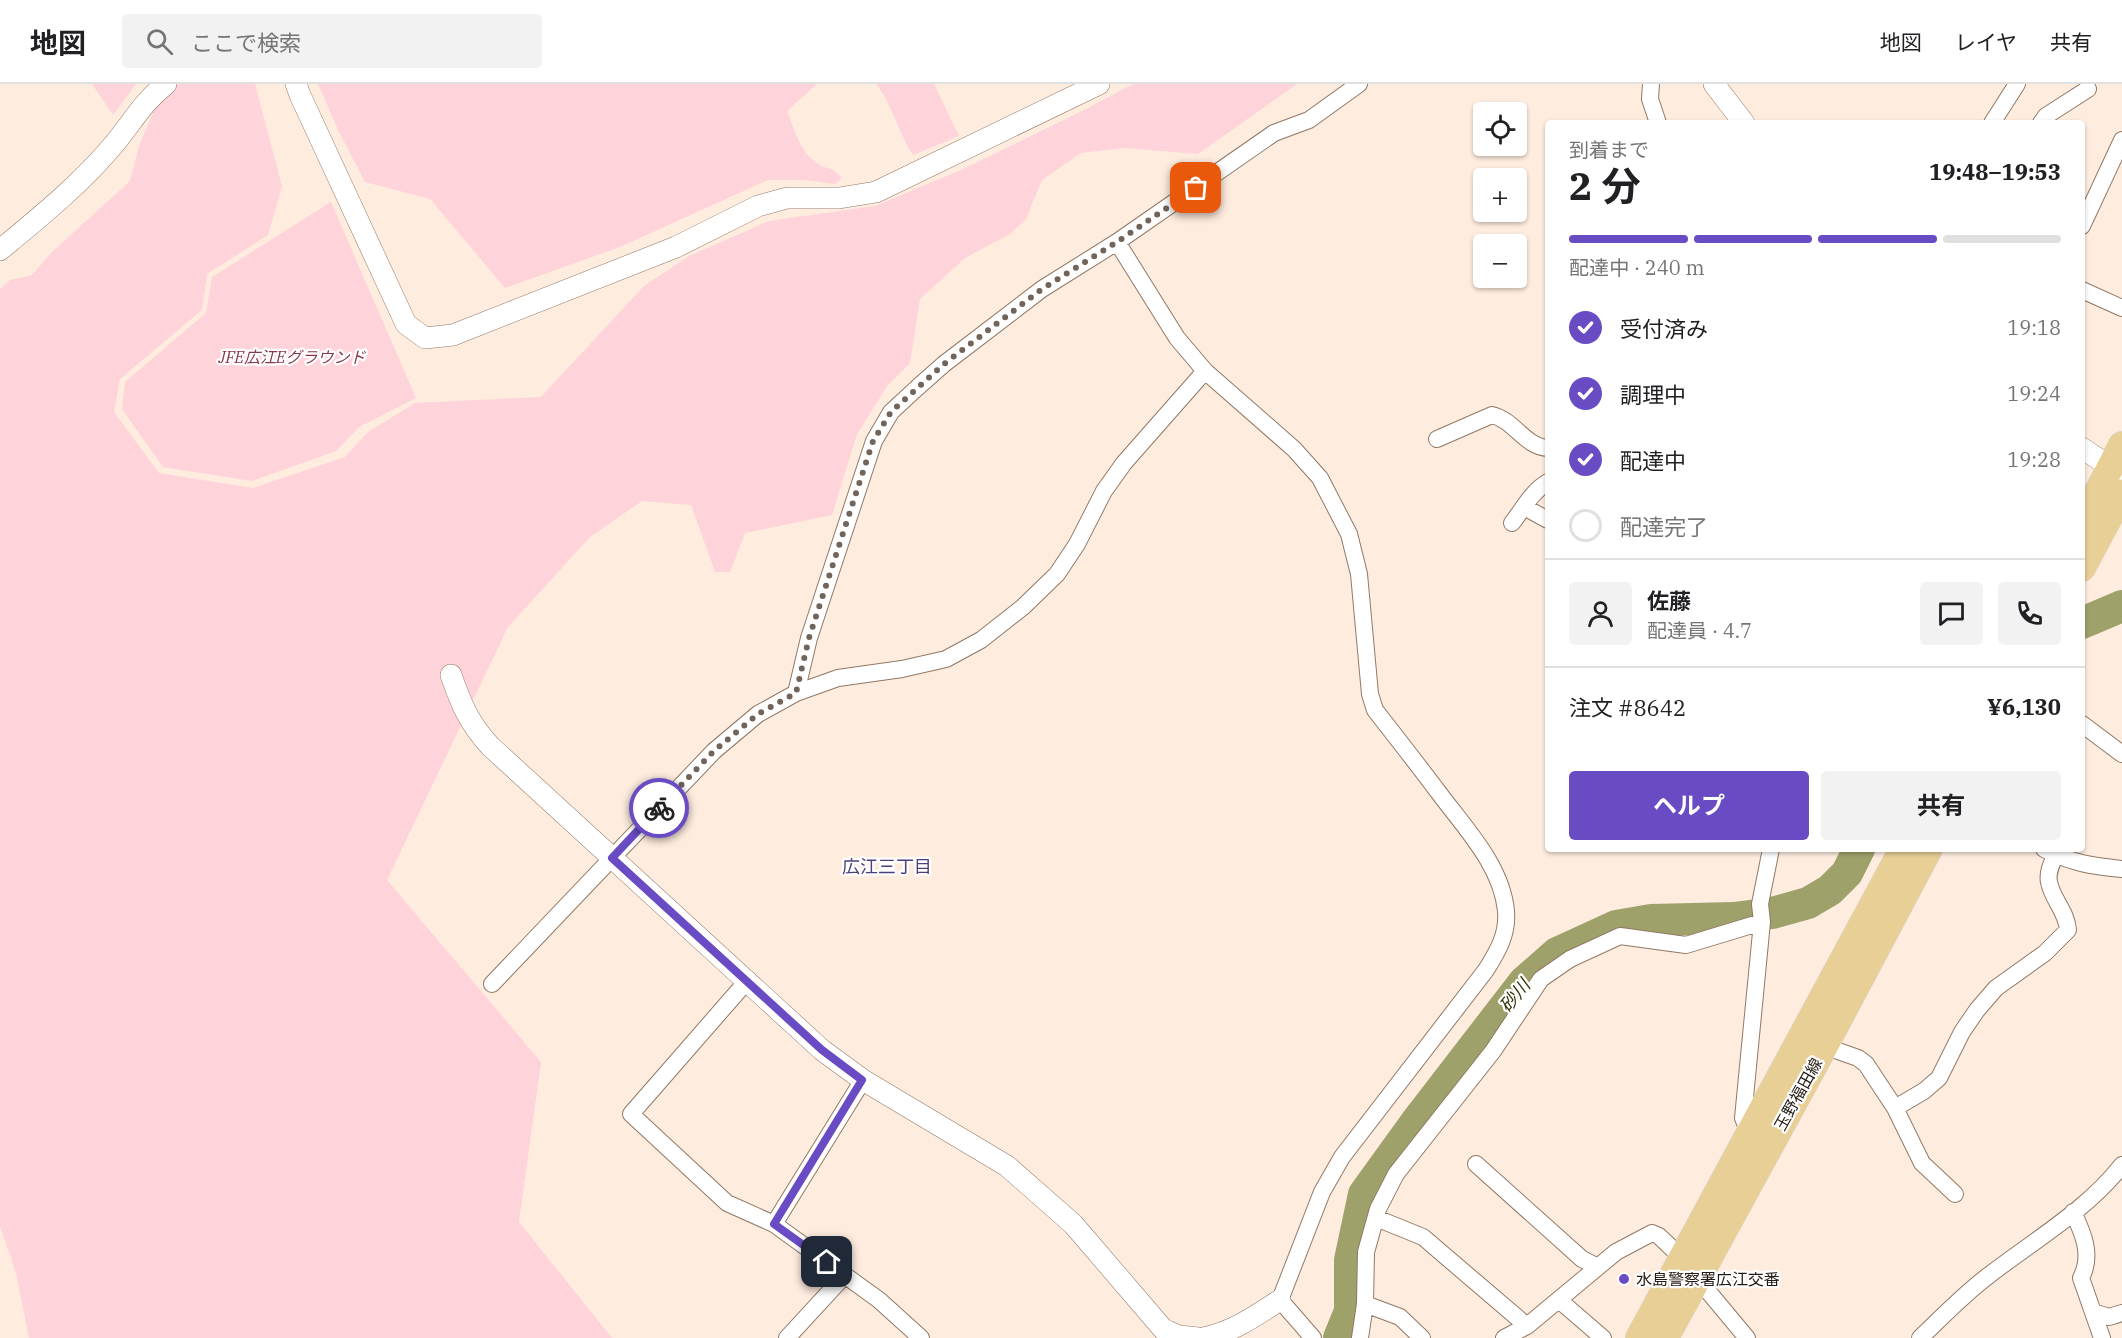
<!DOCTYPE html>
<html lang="ja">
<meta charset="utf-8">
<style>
:root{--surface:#fff;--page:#f2f2f2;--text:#202124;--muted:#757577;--line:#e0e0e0;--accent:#694bc4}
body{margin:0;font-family:"IBM Plex Serif","Noto Sans JP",serif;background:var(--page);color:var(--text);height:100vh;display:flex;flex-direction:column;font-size:22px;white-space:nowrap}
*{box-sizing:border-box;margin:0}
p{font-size:20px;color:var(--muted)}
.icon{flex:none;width:33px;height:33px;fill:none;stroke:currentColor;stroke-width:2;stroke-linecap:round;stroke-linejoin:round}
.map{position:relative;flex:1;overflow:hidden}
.drawer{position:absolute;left:1545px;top:36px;width:540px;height:732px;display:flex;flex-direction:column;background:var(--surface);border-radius:6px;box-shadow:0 2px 4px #0004}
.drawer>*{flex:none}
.fabs{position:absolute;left:1473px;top:18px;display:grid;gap:12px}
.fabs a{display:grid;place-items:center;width:54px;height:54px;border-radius:6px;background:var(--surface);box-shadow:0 2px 4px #0004;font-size:30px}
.pin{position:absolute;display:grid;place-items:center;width:51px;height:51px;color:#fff;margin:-26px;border-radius:12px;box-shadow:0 3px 9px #0006}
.courier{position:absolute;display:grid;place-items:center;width:60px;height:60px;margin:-30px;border:4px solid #694bc4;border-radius:50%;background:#fff;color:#222;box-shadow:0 2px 8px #0007}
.summary em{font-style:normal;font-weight:700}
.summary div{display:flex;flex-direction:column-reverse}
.summary{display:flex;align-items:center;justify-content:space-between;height:102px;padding:0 24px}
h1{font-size:39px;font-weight:700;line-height:45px}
.bar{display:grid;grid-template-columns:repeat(4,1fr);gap:9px 6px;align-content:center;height:72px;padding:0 24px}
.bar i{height:8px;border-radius:4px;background:var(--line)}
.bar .active{background:var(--accent)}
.bar p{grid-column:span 4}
.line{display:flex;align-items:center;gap:15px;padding:0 24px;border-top:2px solid var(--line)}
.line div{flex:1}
.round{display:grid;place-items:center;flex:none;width:63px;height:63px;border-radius:6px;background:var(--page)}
ol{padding:0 24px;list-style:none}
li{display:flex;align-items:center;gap:18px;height:66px}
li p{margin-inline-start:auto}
li .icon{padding:6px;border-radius:50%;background:var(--accent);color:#fff;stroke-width:4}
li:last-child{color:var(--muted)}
li i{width:33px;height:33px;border:3px solid var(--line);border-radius:50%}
.action{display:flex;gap:12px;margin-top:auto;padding:12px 24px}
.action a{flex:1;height:69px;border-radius:6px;background:var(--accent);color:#fff;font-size:24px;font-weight:700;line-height:69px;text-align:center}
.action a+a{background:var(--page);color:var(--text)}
header{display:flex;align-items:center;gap:36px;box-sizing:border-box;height:84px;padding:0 30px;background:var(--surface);border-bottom:2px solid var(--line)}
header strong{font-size:28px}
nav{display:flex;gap:33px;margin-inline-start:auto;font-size:21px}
.search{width:420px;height:54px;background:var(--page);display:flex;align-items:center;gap:15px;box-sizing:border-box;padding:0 21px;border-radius:6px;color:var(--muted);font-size:22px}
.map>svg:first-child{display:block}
.green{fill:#ffd3da}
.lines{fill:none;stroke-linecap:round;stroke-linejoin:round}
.river{stroke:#9ea26a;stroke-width:32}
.minor-casing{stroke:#917864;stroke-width:18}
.tertiary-casing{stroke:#917864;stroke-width:22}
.primary-casing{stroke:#d8d6d5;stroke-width:28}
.minor{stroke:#fff;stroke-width:16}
.tertiary{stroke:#fff;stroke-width:21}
.primary{stroke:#e7cf96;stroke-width:27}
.done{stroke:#71645a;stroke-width:6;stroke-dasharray:0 10.8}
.route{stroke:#694bc4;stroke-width:8}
.poi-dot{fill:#694bc4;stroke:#fff;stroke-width:2}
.labels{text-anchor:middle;stroke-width:4.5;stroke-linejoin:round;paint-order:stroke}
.park-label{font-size:16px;font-style:italic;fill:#873a4c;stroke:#fff}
.street-label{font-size:16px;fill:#251b13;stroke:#fff}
.poi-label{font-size:16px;fill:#251b13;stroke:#fff;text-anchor:start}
.neighbourhood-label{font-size:18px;fill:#4b3f7d;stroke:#fff}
.water-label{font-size:18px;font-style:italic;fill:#323406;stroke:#fff}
</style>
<header>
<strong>地図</strong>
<div class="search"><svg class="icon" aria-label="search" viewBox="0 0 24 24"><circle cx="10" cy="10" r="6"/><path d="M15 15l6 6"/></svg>ここで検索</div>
<nav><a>地図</a><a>レイヤ</a><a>共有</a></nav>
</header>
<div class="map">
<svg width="2122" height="1254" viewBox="0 0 2122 1254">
<rect width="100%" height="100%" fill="#feecdf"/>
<path class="green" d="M 92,0 L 136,0 L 113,31 Z
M 178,0 L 255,0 L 282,102 L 268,151 L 207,190 L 202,226 L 120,295 L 114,328 L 159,389 L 253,404 L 345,373 L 368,348 L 415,319 L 541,313 L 644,202 L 689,172 L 769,137 L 875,122 L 961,86 L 1084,26 L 1133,0 L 1297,0 L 1198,70 L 1124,64 L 1081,69 L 1042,96 L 1026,135 L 1010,150 L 965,174 L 920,215 L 910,279 L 888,301 L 857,350 L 832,431 L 745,449 L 730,488 L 715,488 L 691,421 L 642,417 L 590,453 L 508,543 L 387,796 L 541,978 L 519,1138 L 612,1254 L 29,1254 L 16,1189 L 0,1142 L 0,205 L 10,196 L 32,191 L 51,169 L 130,97 L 139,62 L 158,17 Z
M 318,0 L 817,0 L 787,27 C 794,44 799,65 814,77 C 823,86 831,81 842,94 L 835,100 L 804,96 L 768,96 L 620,163 L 505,204 L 430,115 L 365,98 L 339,48 Z
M 876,0 L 934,0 L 959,52 L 913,71 C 898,49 893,21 876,0 Z
M 331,118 L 416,314 L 359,343 L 336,367 L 252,397 L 163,383 L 122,325 L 125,298 L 206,229 L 212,193 Z"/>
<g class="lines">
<path class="river" d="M 2082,539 L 2122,522
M 1339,1254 L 1350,1227 L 1350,1176 L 1364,1110 L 1416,1038 L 1524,898 L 1557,869 L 1616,842 L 1651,836 L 1734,834 L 1772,829 L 1808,819 L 1830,806 L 1847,789 L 1859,765"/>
<defs>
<path id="minor" d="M 1651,0 L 1650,15 L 1658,39
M 1992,39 L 2017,0
M 2041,39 L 2046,32 L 2088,5
M 2082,142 L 2122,56
M 1117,158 L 1177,254 L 1205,287 L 1294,365 L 1320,394 L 1349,450 L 1359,490 L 1370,610 L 1375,626 C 1396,653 1418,681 1439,709 C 1465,744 1502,782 1506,827 C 1508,850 1498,867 1486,886 L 1342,1073 L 1322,1108 L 1280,1216 L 1313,1254
M 2082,206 L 2122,224
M 1437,355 L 1492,331 C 1514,336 1525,363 1548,364
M 1524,423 L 1548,436
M 1512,439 C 1524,424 1531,408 1548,398
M 796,609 L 809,554 L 874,357 L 891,328 L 918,303 L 944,280 L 1042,205 L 1117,158 L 1274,49 L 1309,36 L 1359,0
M 2082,640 L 2122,670
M 2044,765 C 2072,779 2091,782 2122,785
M 747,897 L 631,1030 L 727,1119 L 774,1140 L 879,1216 L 921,1254
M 492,900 L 714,667 L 758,630 L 796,609 L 838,594 L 902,585 L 946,575 L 981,556 L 1023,523 L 1057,490 L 1077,460 L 1104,407 L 1124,379 L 1205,287
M 1824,962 L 1858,974 L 1866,980 L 1895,1024 L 1922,1079 L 1955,1110
M 1895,1024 L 1924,1007 L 1939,994 L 1962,948 L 1977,926 L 1996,904 L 2045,869 L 2068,846 C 2067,828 2052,815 2049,798 C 2047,788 2052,779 2056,770
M 1750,1051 L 1743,1034 L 1762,838 L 1760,820 L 1771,765
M 1476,1080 L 1582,1175 L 1598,1183
M 2073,1128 C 2083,1149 2093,1171 2081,1194 L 2102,1254
M 1376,1134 L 1423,1153 L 1527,1242
M 774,1140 L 863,996
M 1697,1194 L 1747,1254
M 1559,1216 L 1603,1254
M 1365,1220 L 1400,1233 L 1422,1254
M 2093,1228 L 2109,1233 L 2122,1229
M 787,1254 L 845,1191
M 1360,1254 L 1365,1220 L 1366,1168 L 1378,1125 L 1396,1090 L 1493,967 L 1541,895 L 1570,875 L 1620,852 L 1686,861 L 1762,838
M 1504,1254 L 1527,1242 L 1616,1168 L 1652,1149 L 1659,1152 L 1682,1174
M 1920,1254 C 1942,1233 1964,1210 1988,1192 C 2033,1157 2087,1126 2122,1081"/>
<path id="tertiary" d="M 296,0 L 300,11 L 406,240 L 425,254 L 453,251 L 676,163 L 758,122 L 787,114 L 839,114 L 876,108 L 1099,0
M 1714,0 L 1744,39
M 0,166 C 40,133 82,99 115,59 C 133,37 143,18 166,0
M 2082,364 L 2122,391
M 451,591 C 461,620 469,639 490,662 L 822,966 L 863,996 L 1007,1082 L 1073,1140 L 1163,1245 L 1179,1252 L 1198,1254
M 1203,1254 C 1233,1248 1255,1232 1280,1216"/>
<path id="primary" d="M 2082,438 L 2122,361
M 2082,484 L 2122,409
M 1639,1254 L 1903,765
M 1665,1254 L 1817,976 L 1929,765"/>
</defs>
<use href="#minor" class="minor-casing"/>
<use href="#tertiary" class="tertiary-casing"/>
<use href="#primary" class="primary-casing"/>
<use href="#minor" class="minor"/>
<use href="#tertiary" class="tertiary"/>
<use href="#primary" class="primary"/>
</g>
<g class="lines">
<path class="done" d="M 659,724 L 714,667 L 758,630 L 796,609 L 809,554 L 873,357 L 891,328 L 944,280 L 1042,205 L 1117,158 L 1196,104"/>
<path class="route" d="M 659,724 L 612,774 L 822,966 L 862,996 L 774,1140 L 827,1178"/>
</g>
<circle class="poi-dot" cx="1624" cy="1195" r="6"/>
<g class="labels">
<g class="park-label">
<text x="292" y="279">JFE広江Eグラウンド</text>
</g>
<g class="street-label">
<text transform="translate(1798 1010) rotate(-61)" y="6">玉野福田線</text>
</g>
<g class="poi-label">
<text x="1636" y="1201">水島警察署広江交番</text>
</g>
<g class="neighbourhood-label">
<text x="887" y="789">広江三丁目</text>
</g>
<g class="water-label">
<text transform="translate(1515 912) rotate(-51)" y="6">砂川</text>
</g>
</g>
</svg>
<div class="fabs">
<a><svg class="icon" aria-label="locate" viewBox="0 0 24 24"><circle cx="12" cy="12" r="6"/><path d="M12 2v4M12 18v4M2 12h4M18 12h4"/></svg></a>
<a>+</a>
<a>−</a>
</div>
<div class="pin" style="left:1196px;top:104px;background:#ea580c"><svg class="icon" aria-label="bag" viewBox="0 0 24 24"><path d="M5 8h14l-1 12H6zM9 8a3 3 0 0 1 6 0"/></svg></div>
<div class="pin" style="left:827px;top:1178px;background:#1f2937"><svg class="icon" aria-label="home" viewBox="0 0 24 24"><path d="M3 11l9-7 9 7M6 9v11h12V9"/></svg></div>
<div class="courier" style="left:659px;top:724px"><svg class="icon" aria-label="bike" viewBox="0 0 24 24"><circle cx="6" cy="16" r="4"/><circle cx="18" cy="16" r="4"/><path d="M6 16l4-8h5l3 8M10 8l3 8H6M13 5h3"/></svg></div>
<section class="drawer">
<div class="summary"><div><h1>2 分</h1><p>到着まで</p></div><em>19:48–19:53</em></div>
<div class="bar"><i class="active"></i><i class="active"></i><i class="active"></i><i></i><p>配達中 · 240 m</p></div>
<ol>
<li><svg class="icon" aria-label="check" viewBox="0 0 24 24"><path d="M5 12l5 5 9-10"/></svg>受付済み<p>19:18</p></li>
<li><svg class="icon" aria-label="check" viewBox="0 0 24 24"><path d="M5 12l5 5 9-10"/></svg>調理中<p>19:24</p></li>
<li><svg class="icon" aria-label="check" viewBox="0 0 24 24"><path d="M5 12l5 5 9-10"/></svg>配達中<p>19:28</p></li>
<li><i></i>配達完了</li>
</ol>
<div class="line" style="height:108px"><a class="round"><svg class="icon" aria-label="person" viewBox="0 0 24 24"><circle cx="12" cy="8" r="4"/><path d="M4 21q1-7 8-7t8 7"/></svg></a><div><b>佐藤</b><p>配達員 · 4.7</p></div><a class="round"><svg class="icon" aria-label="chat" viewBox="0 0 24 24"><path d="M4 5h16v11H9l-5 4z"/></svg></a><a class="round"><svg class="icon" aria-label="phone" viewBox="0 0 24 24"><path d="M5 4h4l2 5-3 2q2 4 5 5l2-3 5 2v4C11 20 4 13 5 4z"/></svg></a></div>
<div class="line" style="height:78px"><div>注文 #8642</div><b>¥6,130</b></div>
<div class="action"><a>ヘルプ</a><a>共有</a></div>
</section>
</div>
